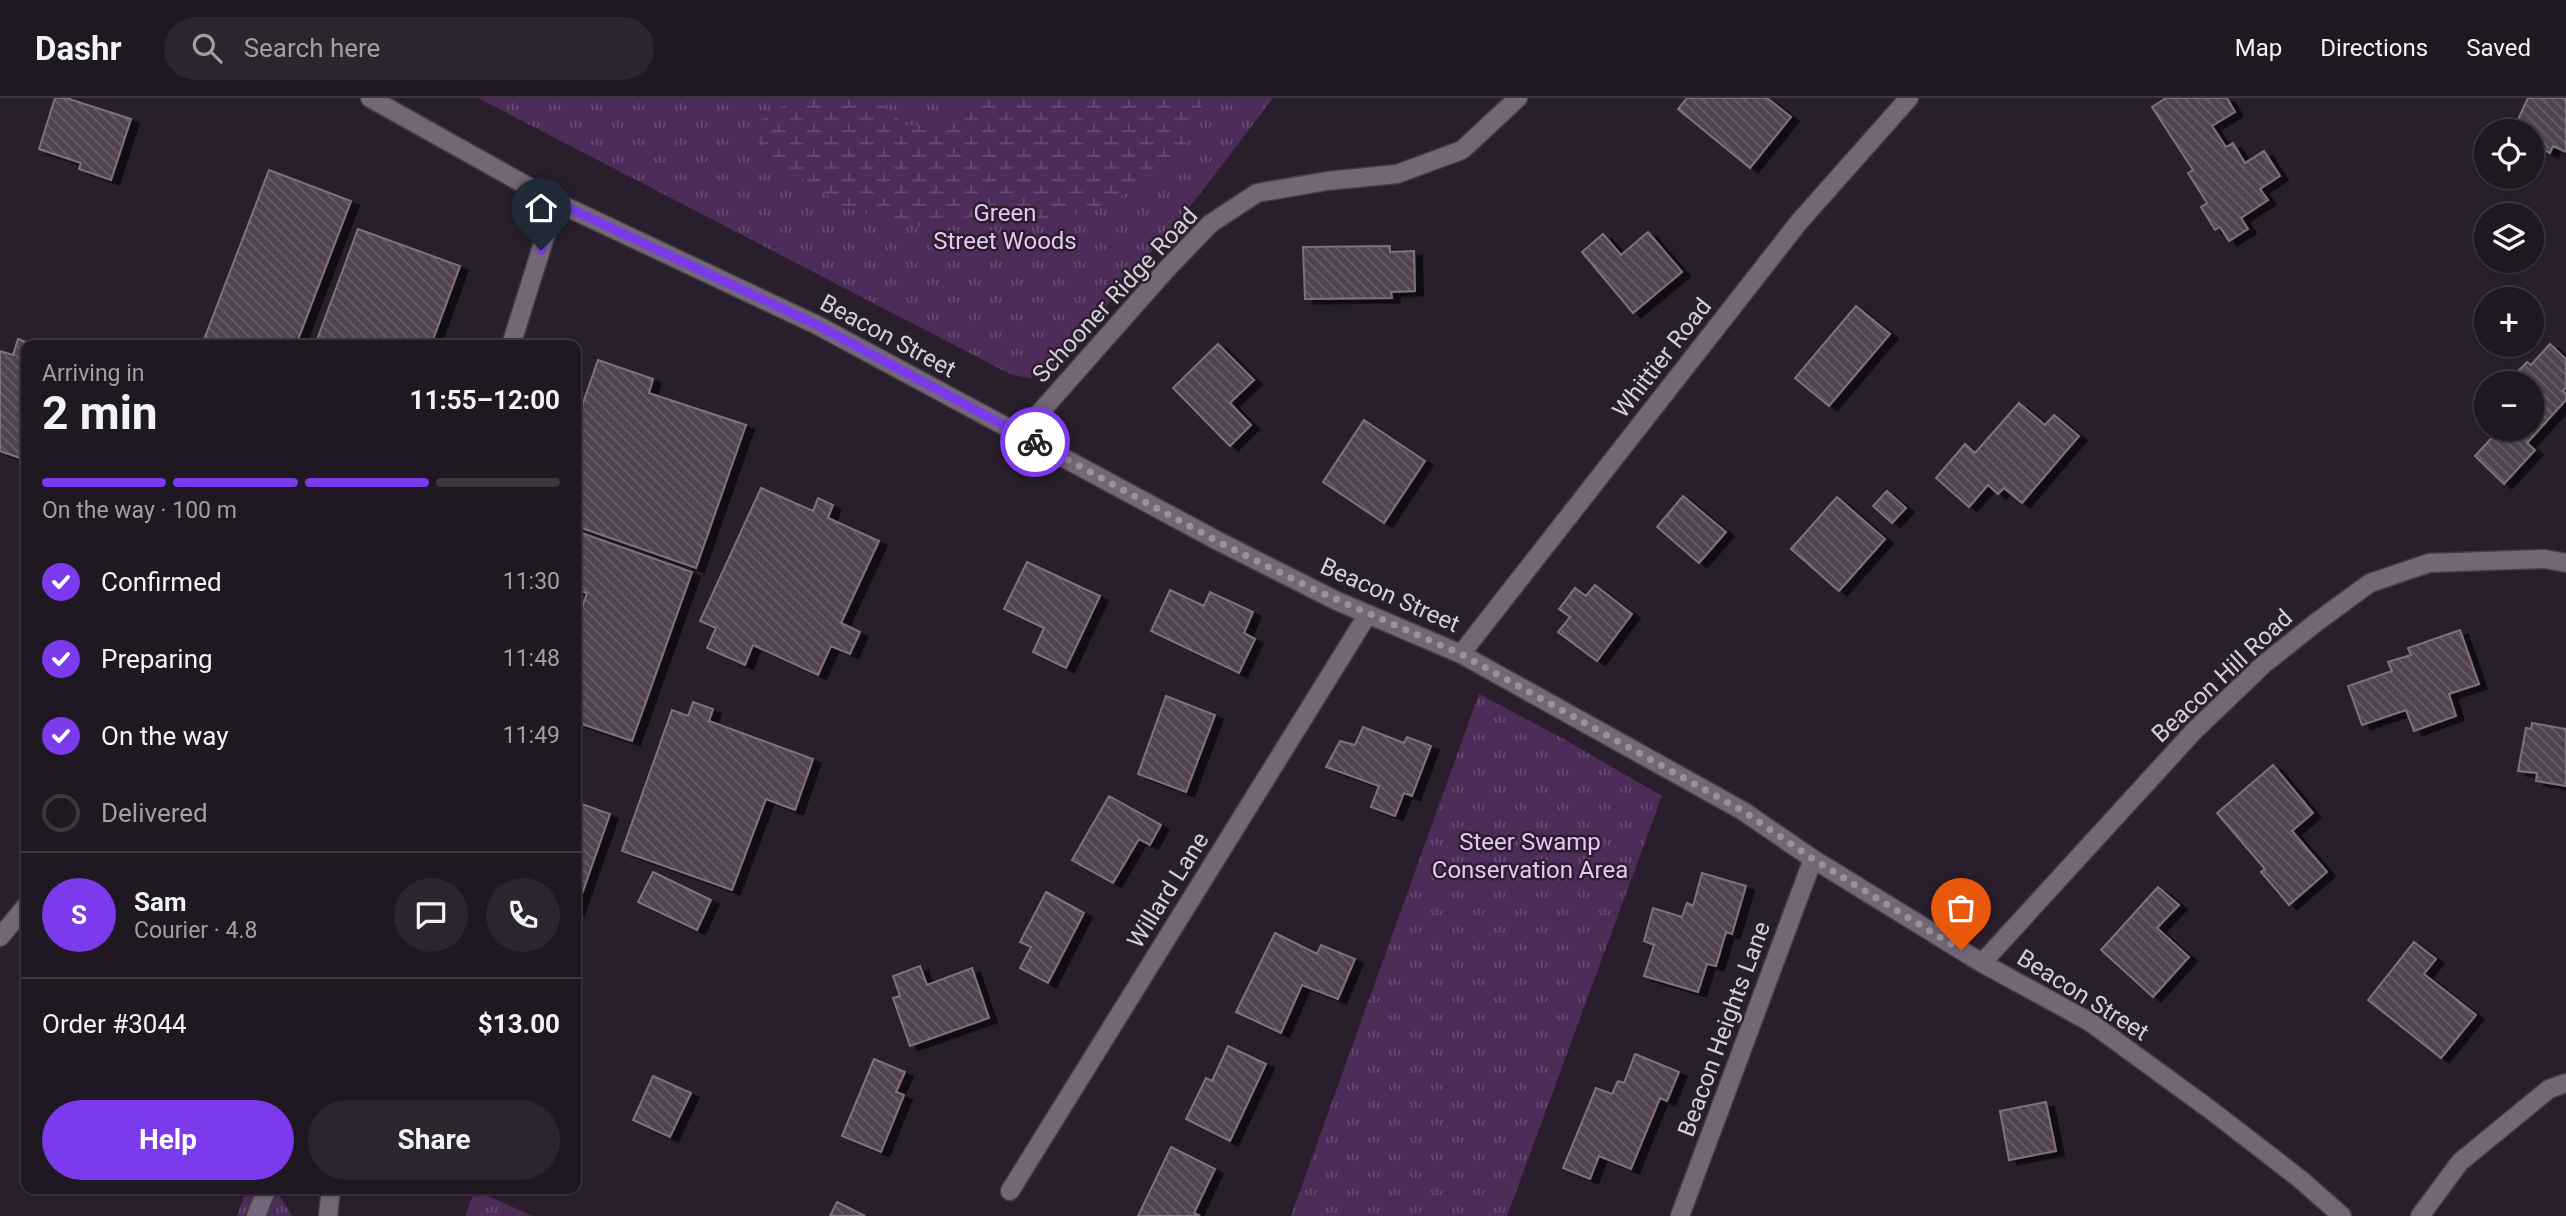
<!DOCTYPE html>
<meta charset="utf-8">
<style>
:root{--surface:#1f1721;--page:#2c242e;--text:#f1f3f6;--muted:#a19fa5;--line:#3c363f;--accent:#7c3aed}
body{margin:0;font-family:Roboto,sans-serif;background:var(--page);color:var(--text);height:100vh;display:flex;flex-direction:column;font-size:26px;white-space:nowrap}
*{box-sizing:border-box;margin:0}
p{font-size:23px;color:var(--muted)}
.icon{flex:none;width:38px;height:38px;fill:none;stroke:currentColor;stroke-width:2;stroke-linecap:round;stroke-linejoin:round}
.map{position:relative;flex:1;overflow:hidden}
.panel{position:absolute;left:21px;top:242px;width:560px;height:854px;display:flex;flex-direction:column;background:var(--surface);border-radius:14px;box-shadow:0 2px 5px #0004,0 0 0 2px var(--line)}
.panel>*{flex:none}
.controls{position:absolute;left:2474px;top:21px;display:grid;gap:14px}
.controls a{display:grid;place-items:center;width:70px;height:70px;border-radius:50%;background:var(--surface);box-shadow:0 2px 5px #0004,0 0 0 2px var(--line);font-size:35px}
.pin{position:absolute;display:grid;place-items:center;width:60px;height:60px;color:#fff;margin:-72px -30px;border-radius:50% 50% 50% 0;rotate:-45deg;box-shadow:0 0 7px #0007}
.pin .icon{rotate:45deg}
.courier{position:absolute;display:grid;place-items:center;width:70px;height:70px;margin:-35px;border:5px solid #7c3aed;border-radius:50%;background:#fff;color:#222;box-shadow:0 2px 9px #0007}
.head em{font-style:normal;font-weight:700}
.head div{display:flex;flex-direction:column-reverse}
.head{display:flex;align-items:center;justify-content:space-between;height:119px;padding:0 21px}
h1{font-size:46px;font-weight:700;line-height:52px}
.bar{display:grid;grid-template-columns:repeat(4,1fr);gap:10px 7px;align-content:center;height:84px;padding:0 21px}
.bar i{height:9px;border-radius:5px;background:var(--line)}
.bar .on{background:var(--accent)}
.bar p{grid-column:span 4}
.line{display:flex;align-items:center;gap:18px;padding:0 21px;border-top:2px solid var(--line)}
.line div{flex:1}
.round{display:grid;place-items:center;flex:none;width:74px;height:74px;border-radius:37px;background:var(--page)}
ol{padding:0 21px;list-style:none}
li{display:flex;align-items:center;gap:21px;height:77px}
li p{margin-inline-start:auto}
li .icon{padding:7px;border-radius:50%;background:var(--accent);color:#fff;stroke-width:4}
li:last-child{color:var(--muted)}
li i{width:38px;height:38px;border:4px solid var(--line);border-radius:50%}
.button{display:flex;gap:14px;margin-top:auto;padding:14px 21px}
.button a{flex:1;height:80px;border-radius:42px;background:var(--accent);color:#fff;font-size:28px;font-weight:700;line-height:80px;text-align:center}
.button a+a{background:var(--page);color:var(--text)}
header{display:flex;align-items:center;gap:42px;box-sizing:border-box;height:98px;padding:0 35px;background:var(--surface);border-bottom:2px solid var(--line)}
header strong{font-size:33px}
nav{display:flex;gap:38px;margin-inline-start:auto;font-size:24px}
.search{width:490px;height:63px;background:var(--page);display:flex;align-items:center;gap:18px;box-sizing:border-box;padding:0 24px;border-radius:38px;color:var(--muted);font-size:26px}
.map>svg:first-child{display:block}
.grass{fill:url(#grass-tufts)}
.wetland{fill:url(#wetland-marsh)}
.building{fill:url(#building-back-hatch);stroke:#7f707f;stroke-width:2;filter:url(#shadow)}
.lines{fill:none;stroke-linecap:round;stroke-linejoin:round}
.minor-casing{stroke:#443c47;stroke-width:21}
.minor{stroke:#736777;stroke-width:18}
.done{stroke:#99919c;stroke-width:7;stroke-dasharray:0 12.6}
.route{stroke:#7c3aed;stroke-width:9}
.labels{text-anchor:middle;stroke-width:5;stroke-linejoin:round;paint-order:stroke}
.park-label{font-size:24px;fill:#eac4f8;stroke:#291f2c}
.street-label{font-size:24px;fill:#d5cfd8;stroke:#291f2c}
</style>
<header>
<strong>Dashr</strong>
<div class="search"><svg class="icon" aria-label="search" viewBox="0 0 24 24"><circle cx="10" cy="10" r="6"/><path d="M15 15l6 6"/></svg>Search here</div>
<nav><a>Map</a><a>Directions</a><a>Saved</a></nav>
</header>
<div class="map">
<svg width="2566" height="1118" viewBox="0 0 2566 1118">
<defs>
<pattern id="grass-tufts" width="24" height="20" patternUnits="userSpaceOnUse" patternTransform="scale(1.75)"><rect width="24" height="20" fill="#4e2c5a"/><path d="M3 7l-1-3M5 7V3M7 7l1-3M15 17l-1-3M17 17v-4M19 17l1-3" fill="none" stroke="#674a71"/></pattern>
<pattern id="wetland-marsh" width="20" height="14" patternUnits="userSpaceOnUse" patternTransform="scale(1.75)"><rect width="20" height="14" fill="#4e2c5a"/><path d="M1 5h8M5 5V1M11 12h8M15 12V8" fill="none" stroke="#674a71"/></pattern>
<pattern id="building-back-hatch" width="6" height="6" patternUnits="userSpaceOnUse" patternTransform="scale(1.75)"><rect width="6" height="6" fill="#514351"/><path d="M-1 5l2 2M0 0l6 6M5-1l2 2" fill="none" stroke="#695d69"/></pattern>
<filter id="shadow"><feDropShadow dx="8" dy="4.5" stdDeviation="0" flood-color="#0009"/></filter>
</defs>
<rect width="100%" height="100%" fill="#291f2c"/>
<path class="grass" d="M 478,0 L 1273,0 L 1200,96 L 1057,267 L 1031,280 L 1012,277 Z
M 1479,596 L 1562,640 L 1662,698 L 1507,1118 L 1291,1118 Z
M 247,1090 L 275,1090 L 292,1118 L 237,1118 Z
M 475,1092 L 532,1118 L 465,1118 Z"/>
<path class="wetland" d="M 808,0 L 874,0 L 905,27 L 941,27 L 978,0 L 1202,0 L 1201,13 L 1179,62 L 1108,107 L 1052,123 L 1005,118 L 971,119 L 924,130 L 848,111 L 778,64 L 748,30 L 781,9 Z"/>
<path class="building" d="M 55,0 L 66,0 L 131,21 L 111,82 L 79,71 L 81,65 L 39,51 Z
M 1687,0 L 1767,0 L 1791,19 L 1750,70 L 1678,11 Z
M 2166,0 L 2227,0 L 2235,14 L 2212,28 L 2226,49 L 2233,45 L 2245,65 L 2264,53 L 2280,78 L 2260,91 L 2268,102 L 2241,120 L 2248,131 L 2229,143 L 2220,129 L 2215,132 L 2201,109 L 2207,105 L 2188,75 L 2193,72 L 2152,9 Z
M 2528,0 L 2566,0 L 2566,54 L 2553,48 L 2550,55 L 2539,50 L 2542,43 L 2532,39 L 2532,33 L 2521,33 L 2514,30 Z
M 269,72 L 351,103 L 296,247 L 202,247 Z
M 358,131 L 460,168 L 431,247 L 315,247 Z
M 1648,134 L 1682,174 L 1633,215 L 1582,154 L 1603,136 L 1621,157 Z
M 1390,148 L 1390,154 L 1414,153 L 1415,193 L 1391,194 L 1392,200 L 1305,201 L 1303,149 Z
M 1856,208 L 1890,236 L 1829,308 L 1795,280 Z
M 18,241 L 34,247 L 26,247 L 26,362 L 0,353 L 0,253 L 13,257 Z
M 1218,246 L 1254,282 L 1230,305 L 1251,327 L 1230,348 L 1173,290 Z
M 2550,246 L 2566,261 L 2566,289 L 2563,293 L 2566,296 L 2566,302 L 2527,345 L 2535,352 L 2504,386 L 2475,358 L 2500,331 L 2532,331 L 2532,285 L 2507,285 L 2527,264 L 2531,267 Z
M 598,262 L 653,281 L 649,295 L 746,327 L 696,470 L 576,428 L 576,353 L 579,345 L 576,344 L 576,325 Z
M 2019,305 L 2045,327 L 2054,317 L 2079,338 L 2022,405 L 2004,390 L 1998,396 L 1988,387 L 1969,409 L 1936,380 L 1965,346 L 1975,355 Z
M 1364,322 L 1425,363 L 1384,425 L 1323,384 Z
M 761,390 L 813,413 L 818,400 L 833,407 L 828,420 L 879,443 L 841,525 L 860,534 L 850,556 L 831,548 L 818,577 L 753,547 L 745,567 L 707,550 L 716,530 L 700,523 Z
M 1887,393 L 1906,410 L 1892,425 L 1873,408 Z
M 1683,398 L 1726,434 L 1699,465 L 1657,429 Z
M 1837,399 L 1885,441 L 1839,493 L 1791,451 Z
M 576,433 L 692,474 L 632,643 L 576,624 L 576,527 L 587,495 L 576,491 Z
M 1027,464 L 1100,498 L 1066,570 L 1033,554 L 1044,530 L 1004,511 Z
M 1595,487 L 1632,516 L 1597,563 L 1558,534 L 1570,519 L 1559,511 L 1575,490 L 1586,498 Z
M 1170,492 L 1204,508 L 1210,494 L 1253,514 L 1244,535 L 1255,541 L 1239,575 L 1151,533 Z
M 2460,532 L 2479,586 L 2449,596 L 2456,618 L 2414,633 L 2406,612 L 2362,627 L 2348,588 L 2392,573 L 2388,564 L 2411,557 L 2408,550 Z
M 1166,598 L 1215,617 L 1186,694 L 1138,676 Z
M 693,604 L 713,611 L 709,623 L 813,661 L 795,712 L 766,701 L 732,792 L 622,753 L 672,612 L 688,618 Z
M 2532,625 L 2566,631 L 2566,688 L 2536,683 L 2537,675 L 2518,673 L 2526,630 L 2531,631 Z
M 1363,629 L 1404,645 L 1407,639 L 1431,648 L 1412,698 L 1404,695 L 1395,718 L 1371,709 L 1379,688 L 1326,669 L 1340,643 L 1355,647 Z
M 2273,667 L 2313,715 L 2292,733 L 2327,774 L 2289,807 L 2261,774 L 2265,771 L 2217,715 Z
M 1109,698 L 1161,727 L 1150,747 L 1139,741 L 1113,785 L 1072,762 Z
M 576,704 L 610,716 L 576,813 Z
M 653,774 L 711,802 L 697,832 L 638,804 Z
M 1702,775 L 1746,788 L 1732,836 L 1726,834 L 1716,868 L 1707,866 L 1698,894 L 1644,878 L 1654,847 L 1644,843 L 1653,810 L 1682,819 L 1687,805 L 1693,808 Z
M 2158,789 L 2179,807 L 2157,830 L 2189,859 L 2153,899 L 2101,852 Z
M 1046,794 L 1084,815 L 1048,885 L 1020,870 L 1031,849 L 1020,844 Z
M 1275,835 L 1317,856 L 1321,847 L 1355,861 L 1338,901 L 1302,887 L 1281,935 L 1236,914 Z
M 2414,844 L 2436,861 L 2424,876 L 2476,917 L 2441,960 L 2368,902 Z
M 920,868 L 927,887 L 972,870 L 989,920 L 910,948 L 893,900 L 900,898 L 893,878 Z
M 1228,948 L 1266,966 L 1230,1043 L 1186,1021 L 1206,980 L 1212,983 Z
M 1635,956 L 1679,974 L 1667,1003 L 1660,1000 L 1631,1071 L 1599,1058 L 1590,1081 L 1563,1070 L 1596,990 L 1612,996 L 1618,983 L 1624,985 Z
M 874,961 L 905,974 L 896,994 L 904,997 L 881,1054 L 842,1038 Z
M 653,978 L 691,995 L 670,1039 L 633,1022 Z
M 2046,1004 L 2056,1053 L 2009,1062 L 2000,1013 Z
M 1171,1049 L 1215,1071 L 1194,1115 L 1200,1118 L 1138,1118 Z
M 837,1104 L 865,1118 L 830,1118 Z"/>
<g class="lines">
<defs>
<path id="minor" d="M 370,0 L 556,104 L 817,227 L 1218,443 L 1337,503 L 1461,556 L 1743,713 L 1813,761 L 1982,865 L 2090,924 L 2212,1013 L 2300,1081 L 2342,1118
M 511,247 L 556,104
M 1021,336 L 1165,173 L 1210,126 L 1257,95 L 1327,83 L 1397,76 L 1462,52 L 1518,0
M 1461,556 L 1799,124 L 1909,0
M 0,839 L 26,808
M 1982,865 L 2194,633 L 2264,566 L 2318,523 L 2370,485 L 2429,465 L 2545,461 L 2566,465
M 1010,1093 L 1368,516
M 256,1118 L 267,1090
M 328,1118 L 331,1090
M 1680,1118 L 1813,761
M 2420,1118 L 2460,1064 L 2549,991 L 2566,985"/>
</defs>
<use href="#minor" class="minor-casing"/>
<use href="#minor" class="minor"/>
</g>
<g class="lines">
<path class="done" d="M 1035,344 L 1217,443 L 1313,491 L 1461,556 L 1743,713 L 1813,761 L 1961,852"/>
<path class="route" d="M 541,152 L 556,104 L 817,227 L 1035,344"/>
</g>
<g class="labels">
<g class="park-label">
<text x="1005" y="123">Green<tspan x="1005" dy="28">Street Woods</tspan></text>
<text x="1530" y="752">Steer Swamp<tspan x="1530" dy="28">Conservation Area</tspan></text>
</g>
<g class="street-label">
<text transform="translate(1115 197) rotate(-47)" y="8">Schooner Ridge Road</text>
<text transform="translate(888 238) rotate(28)" y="8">Beacon Street</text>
<text transform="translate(1662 260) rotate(-52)" y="8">Whittier Road</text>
<text transform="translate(1390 497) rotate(24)" y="8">Beacon Street</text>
<text transform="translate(2222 578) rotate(-43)" y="8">Beacon Hill Road</text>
<text transform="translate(1168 792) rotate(-58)" y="8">Willard Lane</text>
<text transform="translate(2083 897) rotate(32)" y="8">Beacon Street</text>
<text transform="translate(1724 931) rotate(-70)" y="8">Beacon Heights Lane</text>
</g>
</g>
</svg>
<div class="controls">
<a><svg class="icon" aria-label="locate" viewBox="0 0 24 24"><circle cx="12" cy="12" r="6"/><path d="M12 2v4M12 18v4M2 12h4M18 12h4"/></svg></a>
<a><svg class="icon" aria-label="layers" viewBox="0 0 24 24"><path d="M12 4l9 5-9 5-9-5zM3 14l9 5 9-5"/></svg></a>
<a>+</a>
<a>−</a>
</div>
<div class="pin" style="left:1961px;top:852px;background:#ea580c"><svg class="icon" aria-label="bag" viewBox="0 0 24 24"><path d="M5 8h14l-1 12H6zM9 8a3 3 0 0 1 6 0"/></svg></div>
<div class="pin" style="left:541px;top:152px;background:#1f2937"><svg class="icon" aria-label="home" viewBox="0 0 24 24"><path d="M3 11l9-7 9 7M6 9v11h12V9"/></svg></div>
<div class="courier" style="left:1035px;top:344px"><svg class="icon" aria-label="bike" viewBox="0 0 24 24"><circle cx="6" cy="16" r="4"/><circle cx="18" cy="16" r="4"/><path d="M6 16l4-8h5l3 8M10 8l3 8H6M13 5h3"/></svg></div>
<section class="panel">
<div class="head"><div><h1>2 min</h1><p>Arriving in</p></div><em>11:55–12:00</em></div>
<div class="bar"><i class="on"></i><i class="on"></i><i class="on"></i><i></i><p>On the way · 100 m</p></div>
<ol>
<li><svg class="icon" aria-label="check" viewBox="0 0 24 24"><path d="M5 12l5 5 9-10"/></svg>Confirmed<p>11:30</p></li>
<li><svg class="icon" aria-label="check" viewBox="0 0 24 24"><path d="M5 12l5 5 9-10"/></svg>Preparing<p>11:48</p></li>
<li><svg class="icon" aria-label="check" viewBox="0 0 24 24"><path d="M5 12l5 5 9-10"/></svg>On the way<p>11:49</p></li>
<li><i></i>Delivered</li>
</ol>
<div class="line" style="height:126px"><b class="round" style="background:var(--accent);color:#fff">S</b><div><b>Sam</b><p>Courier · 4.8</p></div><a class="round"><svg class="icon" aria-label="chat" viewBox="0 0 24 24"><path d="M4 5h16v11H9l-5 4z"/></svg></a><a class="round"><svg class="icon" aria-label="phone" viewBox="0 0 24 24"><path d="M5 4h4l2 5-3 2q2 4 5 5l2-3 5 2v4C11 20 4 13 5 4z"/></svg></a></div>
<div class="line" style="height:91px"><div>Order #3044</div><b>$13.00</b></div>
<div class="button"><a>Help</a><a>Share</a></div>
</section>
</div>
